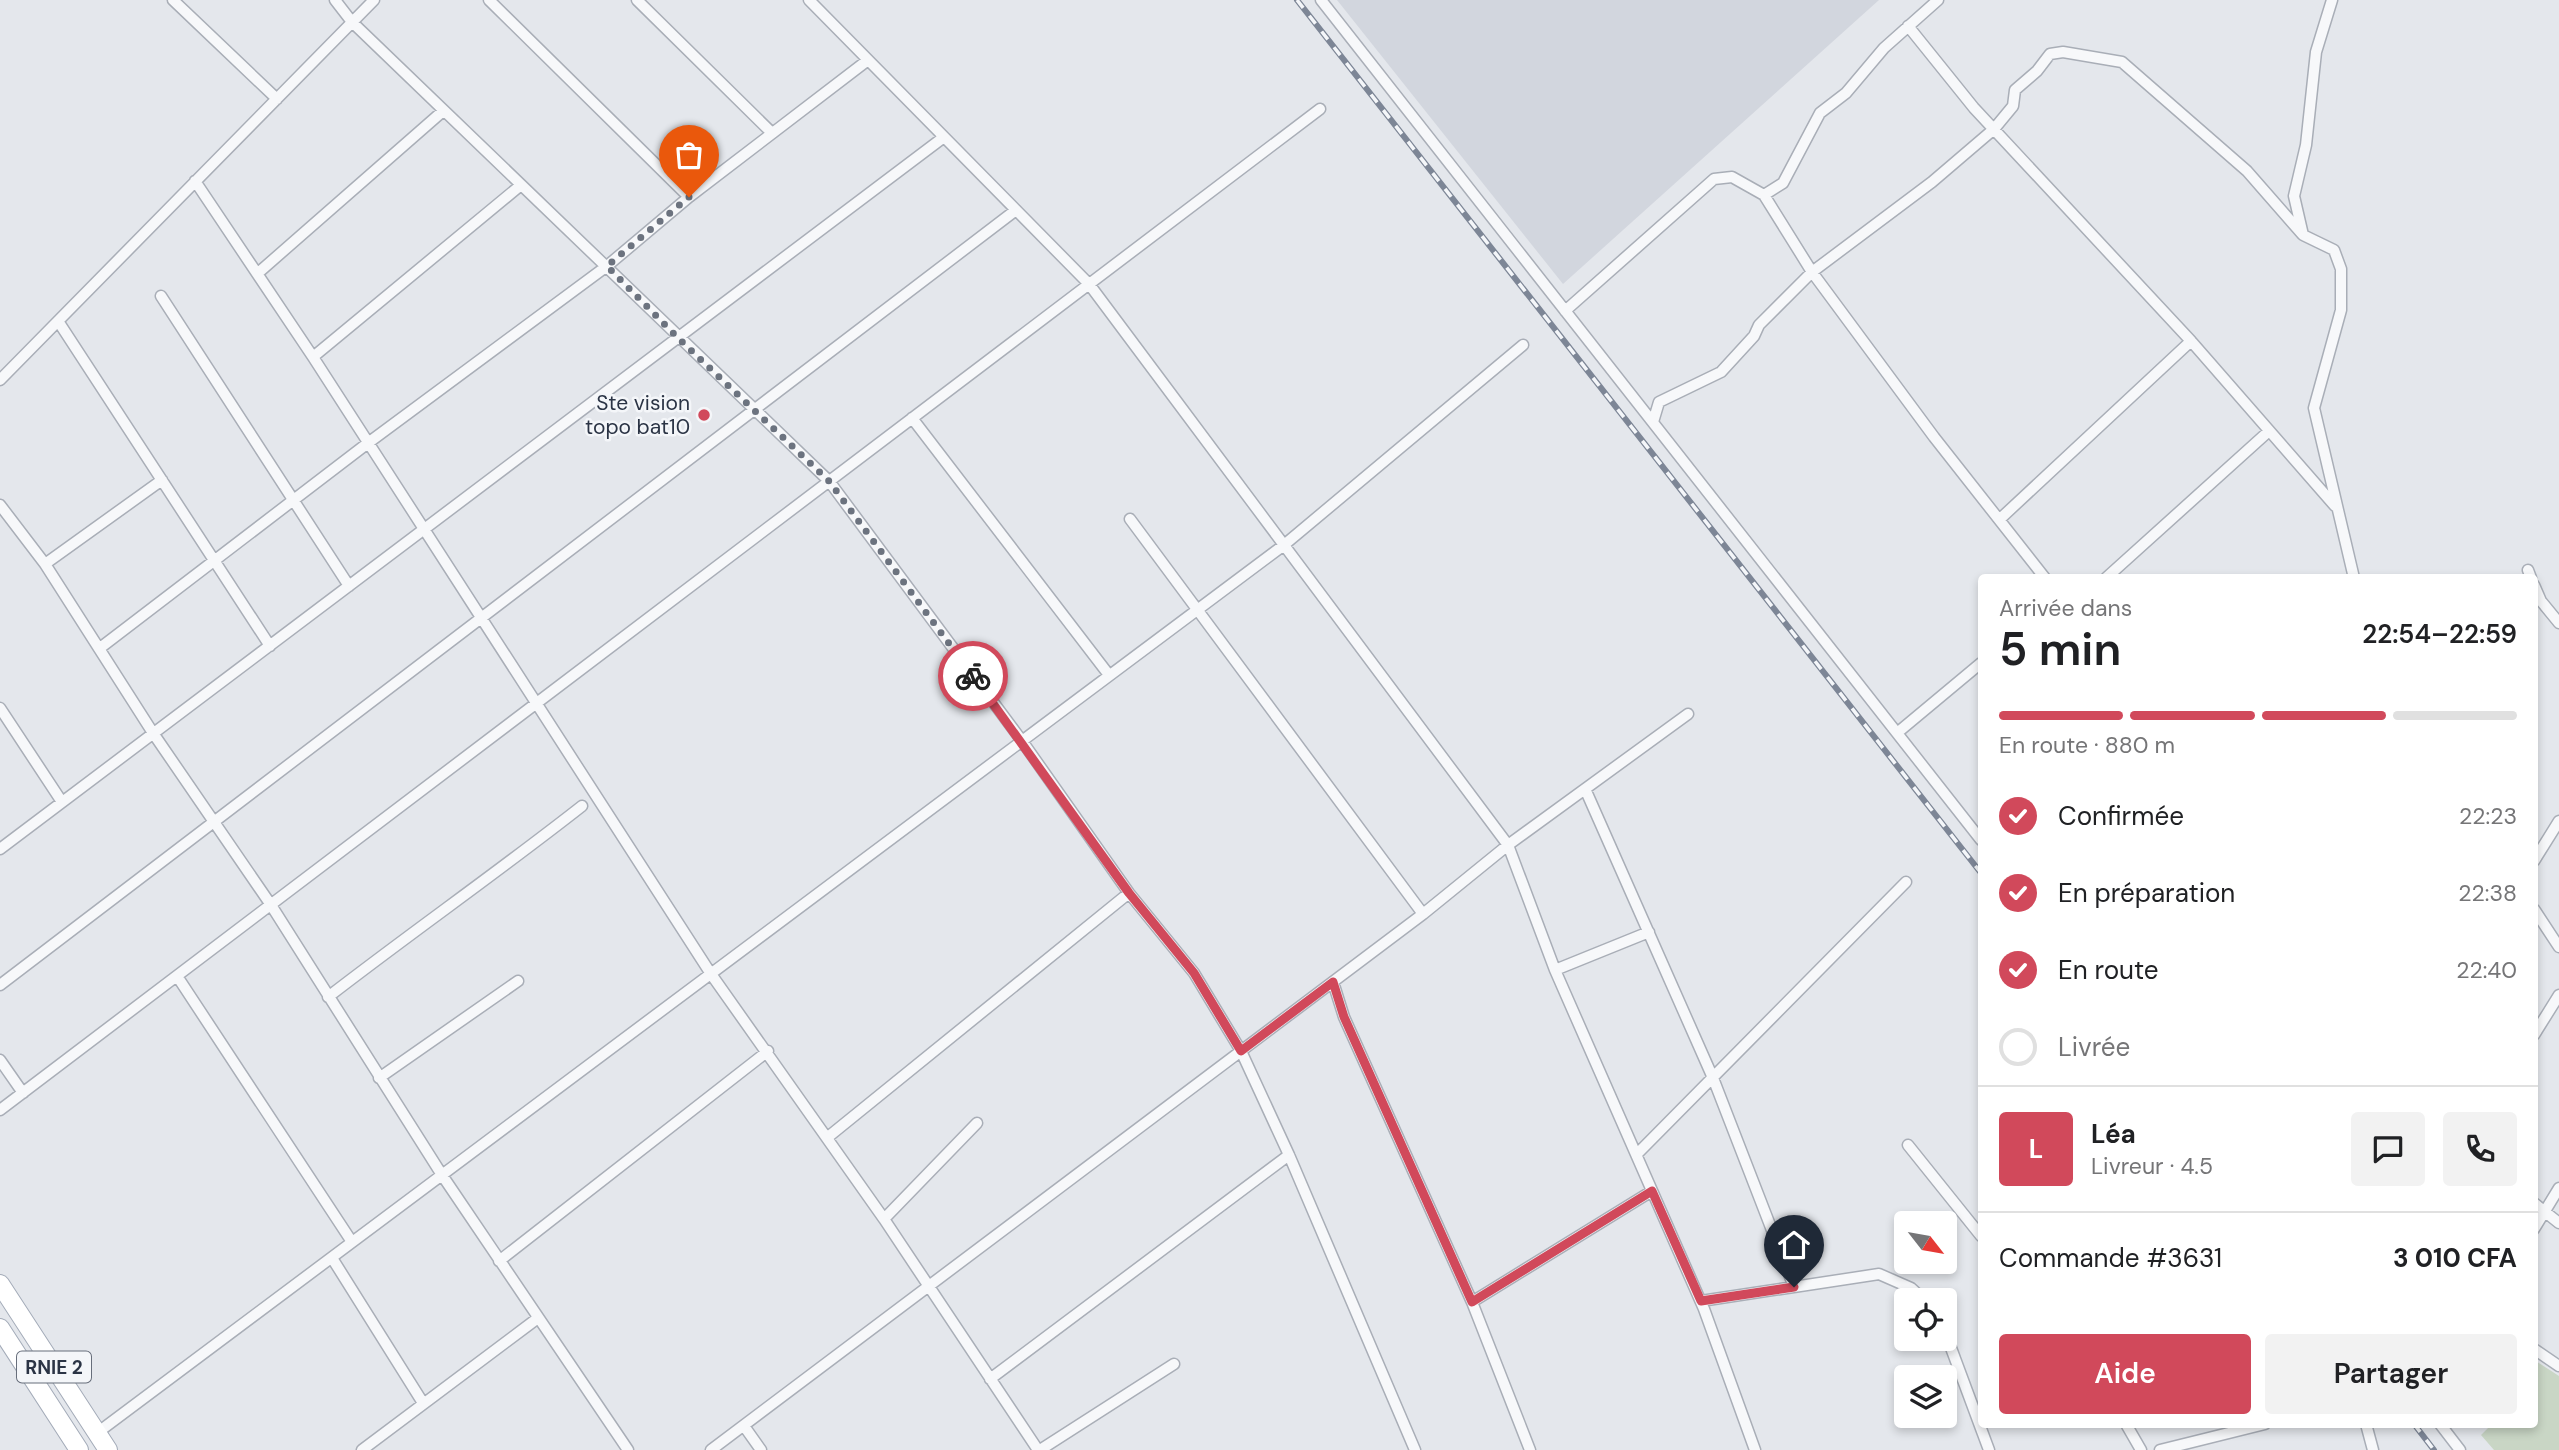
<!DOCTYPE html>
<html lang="fr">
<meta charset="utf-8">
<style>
:root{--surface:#fff;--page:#f2f2f2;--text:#202124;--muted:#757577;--line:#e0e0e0;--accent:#d1495b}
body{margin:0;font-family:"DM Sans",sans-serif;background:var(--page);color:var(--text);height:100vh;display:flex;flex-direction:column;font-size:26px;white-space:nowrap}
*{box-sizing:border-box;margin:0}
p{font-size:23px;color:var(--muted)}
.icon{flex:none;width:38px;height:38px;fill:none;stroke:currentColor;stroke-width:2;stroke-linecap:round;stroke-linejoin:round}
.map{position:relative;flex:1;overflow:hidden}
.sheet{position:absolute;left:1978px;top:574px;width:560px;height:854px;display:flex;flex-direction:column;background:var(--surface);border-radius:7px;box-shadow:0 4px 10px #0003}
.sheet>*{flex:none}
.needle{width:46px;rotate:121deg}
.fabs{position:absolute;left:1894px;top:1211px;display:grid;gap:14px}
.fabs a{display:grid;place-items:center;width:63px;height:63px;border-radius:7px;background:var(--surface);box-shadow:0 4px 10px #0003;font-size:35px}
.pin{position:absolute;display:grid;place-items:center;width:60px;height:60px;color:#fff;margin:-72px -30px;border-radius:50% 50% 50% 0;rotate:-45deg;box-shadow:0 0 7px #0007}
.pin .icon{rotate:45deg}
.courier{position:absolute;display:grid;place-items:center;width:70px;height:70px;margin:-35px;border:5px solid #d1495b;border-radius:50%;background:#fff;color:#222;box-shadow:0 2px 9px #0007}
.headline em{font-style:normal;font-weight:600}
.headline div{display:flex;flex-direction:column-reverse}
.headline{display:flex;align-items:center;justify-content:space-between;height:119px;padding:0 21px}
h1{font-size:46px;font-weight:600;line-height:52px}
.bar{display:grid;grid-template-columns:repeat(4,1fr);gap:10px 7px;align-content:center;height:84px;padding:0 21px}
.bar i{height:9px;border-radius:5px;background:var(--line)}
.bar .on{background:var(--accent)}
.bar p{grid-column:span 4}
.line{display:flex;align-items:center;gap:18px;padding:0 21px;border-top:2px solid var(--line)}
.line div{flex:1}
.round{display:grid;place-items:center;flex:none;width:74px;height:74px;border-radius:7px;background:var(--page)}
ol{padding:0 21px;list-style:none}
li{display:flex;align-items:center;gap:21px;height:77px}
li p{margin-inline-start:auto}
li .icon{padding:7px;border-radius:50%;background:var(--accent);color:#fff;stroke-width:4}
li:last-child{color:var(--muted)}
li i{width:38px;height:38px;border:4px solid var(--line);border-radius:50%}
.button{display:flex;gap:14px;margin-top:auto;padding:14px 21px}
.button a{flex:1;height:80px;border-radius:7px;background:var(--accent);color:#fff;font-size:28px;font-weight:600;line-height:80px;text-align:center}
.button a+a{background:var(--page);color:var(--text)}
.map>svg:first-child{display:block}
.built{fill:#d2d6de}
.green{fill:#c9d6c5}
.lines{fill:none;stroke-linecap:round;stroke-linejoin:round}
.street-casing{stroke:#a9aeb7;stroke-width:13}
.primary-casing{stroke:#a3abb8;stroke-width:20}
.street{stroke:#f7f8fa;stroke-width:10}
.primary{stroke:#fff;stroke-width:18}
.rail-casing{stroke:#7d8696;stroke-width:6}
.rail{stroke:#f4f6f9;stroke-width:3.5;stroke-dasharray:10;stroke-linecap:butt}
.done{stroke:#6c737f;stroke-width:7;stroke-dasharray:0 12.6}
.route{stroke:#d1495b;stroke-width:9}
.poi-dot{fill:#d1495b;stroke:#f4f6f9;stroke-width:2.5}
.labels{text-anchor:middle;stroke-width:5;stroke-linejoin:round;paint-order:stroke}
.shield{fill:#f4f6f9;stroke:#676e7b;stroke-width:2}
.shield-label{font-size:19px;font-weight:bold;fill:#2b3445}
.poi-label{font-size:21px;fill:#2b3445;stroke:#f4f6f9;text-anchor:end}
</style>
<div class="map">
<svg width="2559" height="1450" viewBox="0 0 2559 1450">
<rect width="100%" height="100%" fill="#e4e7ec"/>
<path class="built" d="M 1337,0 L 1879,0 L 1563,284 Z"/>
<path class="green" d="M 2534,1360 L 2559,1376 L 2559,1450 L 2494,1450 L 2481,1435 L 2491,1425 L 2534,1424 Z"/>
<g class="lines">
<defs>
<path id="street" d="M 173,0 L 277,99
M 335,0 L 352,22 L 829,481 L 1022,741 L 1129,893 L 1194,973 L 1241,1051 L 1289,1155 L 1415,1450
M 489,0 L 689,197
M 637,0 L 772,133
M 809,0 L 1089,284 L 1508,845 L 1555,970 L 1704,1309 L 1755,1450
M 1321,0 L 1981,840
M 2332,0 L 2316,52 L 2306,145 L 2294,196 L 2303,235 L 2334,250 L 2341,269 L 2341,310 L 2314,408 L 2354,578
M 1908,26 L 1974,108 L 2191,341 L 2335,506
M 195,181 L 313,357 L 711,974 L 884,1219 L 1038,1450
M 1764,195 L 1783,183 L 1820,113 L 1846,93 L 1884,48 L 1938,0
M 258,273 L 443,111
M 161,296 L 349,586
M 1565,311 L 1714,179 L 1732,177 L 1764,195 L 1812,272 L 1934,437 L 2045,578
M 58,321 L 270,646
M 313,357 L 521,185
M 0,380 L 374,0
M 912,418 L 1109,675
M 1653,422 L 1659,402 L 1721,372 L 1754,336 L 1759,325 L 1812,272 L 1932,182 L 1994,129 L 2013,106 L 2015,90 L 2037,71 L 2050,54 L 2063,52 L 2122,62 L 2247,171 L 2303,235
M 0,505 L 45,564 L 153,733 L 271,905 L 442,1175 L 628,1450
M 2001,518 L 2191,341
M 1130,519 L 1423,914
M 45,564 L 162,480
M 2528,570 L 2531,578
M 2106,578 L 2269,431
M 2534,585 L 2541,601 L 2559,623
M 100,648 L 368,443 L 607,266 L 689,197 L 868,60
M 0,708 L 62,802
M 1897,733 L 1981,663
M 1586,791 L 1713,1078 L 1794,1287
M 0,849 L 944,137
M 2534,861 L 2559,821
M 2534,909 L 2559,947
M 1555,970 L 1649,932
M 177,976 L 352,1242
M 1333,982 L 1344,1017 L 1472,1302 L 1530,1450
M 0,985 L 1016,210
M 328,997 C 412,932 498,872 582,806
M 2534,1035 L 2559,995
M 0,1060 L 23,1093
M 379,1078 L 518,981
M 0,1110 L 1320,109
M 828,1137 L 1129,893
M 1908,1145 L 1981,1236
M 1637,1154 L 1906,882
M 2534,1203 L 2559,1223
M 884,1219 L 977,1123
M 2534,1229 L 2559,1188
M 332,1258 L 423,1403
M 499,1261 L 768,1051
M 1701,1301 L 1879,1274 L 1911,1288 L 1924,1300
M 1472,1302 L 1652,1191
M 1944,1329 L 1989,1450
M 2534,1349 L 2559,1366
M 990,1379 L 1289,1155
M 2126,1424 L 2141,1450
M 2366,1424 L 2373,1450
M 2440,1424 L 2460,1450
M 744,1426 L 761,1450
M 97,1433 L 1284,545 L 1523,345
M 362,1450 L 538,1318
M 711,1450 L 1423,914 L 1508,845 L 1688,714
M 1040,1450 L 1174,1364
M 2160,1450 L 2265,1424"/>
<path id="primary" d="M 0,1284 L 108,1450
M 0,1328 L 79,1450"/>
</defs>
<use href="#street" class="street-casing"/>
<use href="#primary" class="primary-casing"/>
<use href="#street" class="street"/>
<use href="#primary" class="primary"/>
<defs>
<path id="rail" d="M 1297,0 L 1981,873
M 2414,1424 L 2434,1450"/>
</defs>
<use href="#rail" class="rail-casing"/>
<use href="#rail" class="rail"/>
</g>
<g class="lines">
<path class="done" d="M 689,197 L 607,266 L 678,338 L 829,481 L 973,676"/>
<path class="route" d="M 973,676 L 1129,893 L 1194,973 L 1241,1051 L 1333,982 L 1344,1017 L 1472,1302 L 1652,1191 L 1701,1301 L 1794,1287"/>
</g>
<circle class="poi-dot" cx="704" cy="415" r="7"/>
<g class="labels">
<rect class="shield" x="17" y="1351.5" width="74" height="31" rx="5"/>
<g class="shield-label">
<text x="54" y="1374">RNIE 2</text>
</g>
<g class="poi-label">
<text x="690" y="410">Ste vision<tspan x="690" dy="24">topo bat10</tspan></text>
</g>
</g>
</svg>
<div class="fabs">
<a><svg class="needle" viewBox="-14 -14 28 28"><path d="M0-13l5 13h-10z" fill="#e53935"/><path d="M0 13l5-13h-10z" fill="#757577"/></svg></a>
<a><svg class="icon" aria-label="locate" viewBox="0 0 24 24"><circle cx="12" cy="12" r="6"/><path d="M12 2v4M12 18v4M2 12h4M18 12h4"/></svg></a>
<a><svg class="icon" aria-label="layers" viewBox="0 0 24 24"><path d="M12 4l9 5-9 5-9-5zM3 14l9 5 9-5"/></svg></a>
</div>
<div class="pin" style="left:689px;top:197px;background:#ea580c"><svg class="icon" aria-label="bag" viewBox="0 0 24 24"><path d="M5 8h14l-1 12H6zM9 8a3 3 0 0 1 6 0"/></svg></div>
<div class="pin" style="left:1794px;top:1287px;background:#1f2937"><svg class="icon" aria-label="home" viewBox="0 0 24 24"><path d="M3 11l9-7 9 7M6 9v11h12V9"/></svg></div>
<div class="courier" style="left:973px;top:676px"><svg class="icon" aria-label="bike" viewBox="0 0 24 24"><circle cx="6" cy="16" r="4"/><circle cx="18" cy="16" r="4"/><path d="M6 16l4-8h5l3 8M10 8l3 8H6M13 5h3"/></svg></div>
<section class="sheet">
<div class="headline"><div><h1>5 min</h1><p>Arrivée dans</p></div><em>22:54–22:59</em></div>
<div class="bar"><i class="on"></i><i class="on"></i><i class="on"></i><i></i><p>En route · 880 m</p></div>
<ol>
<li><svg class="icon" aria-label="check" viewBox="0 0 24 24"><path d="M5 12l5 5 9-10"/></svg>Confirmée<p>22:23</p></li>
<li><svg class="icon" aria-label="check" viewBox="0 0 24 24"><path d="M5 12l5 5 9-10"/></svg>En préparation<p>22:38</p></li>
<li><svg class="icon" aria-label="check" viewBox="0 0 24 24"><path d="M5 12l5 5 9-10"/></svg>En route<p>22:40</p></li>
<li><i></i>Livrée</li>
</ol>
<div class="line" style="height:126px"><b class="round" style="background:var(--accent);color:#fff">L</b><div><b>Léa</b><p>Livreur · 4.5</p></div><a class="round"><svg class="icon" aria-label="chat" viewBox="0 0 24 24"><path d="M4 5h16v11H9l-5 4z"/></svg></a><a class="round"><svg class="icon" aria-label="phone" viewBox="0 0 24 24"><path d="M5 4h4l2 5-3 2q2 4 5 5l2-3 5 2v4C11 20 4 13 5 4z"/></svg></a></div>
<div class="line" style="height:91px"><div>Commande #3631</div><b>3 010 CFA</b></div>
<div class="button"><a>Aide</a><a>Partager</a></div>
</section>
</div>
